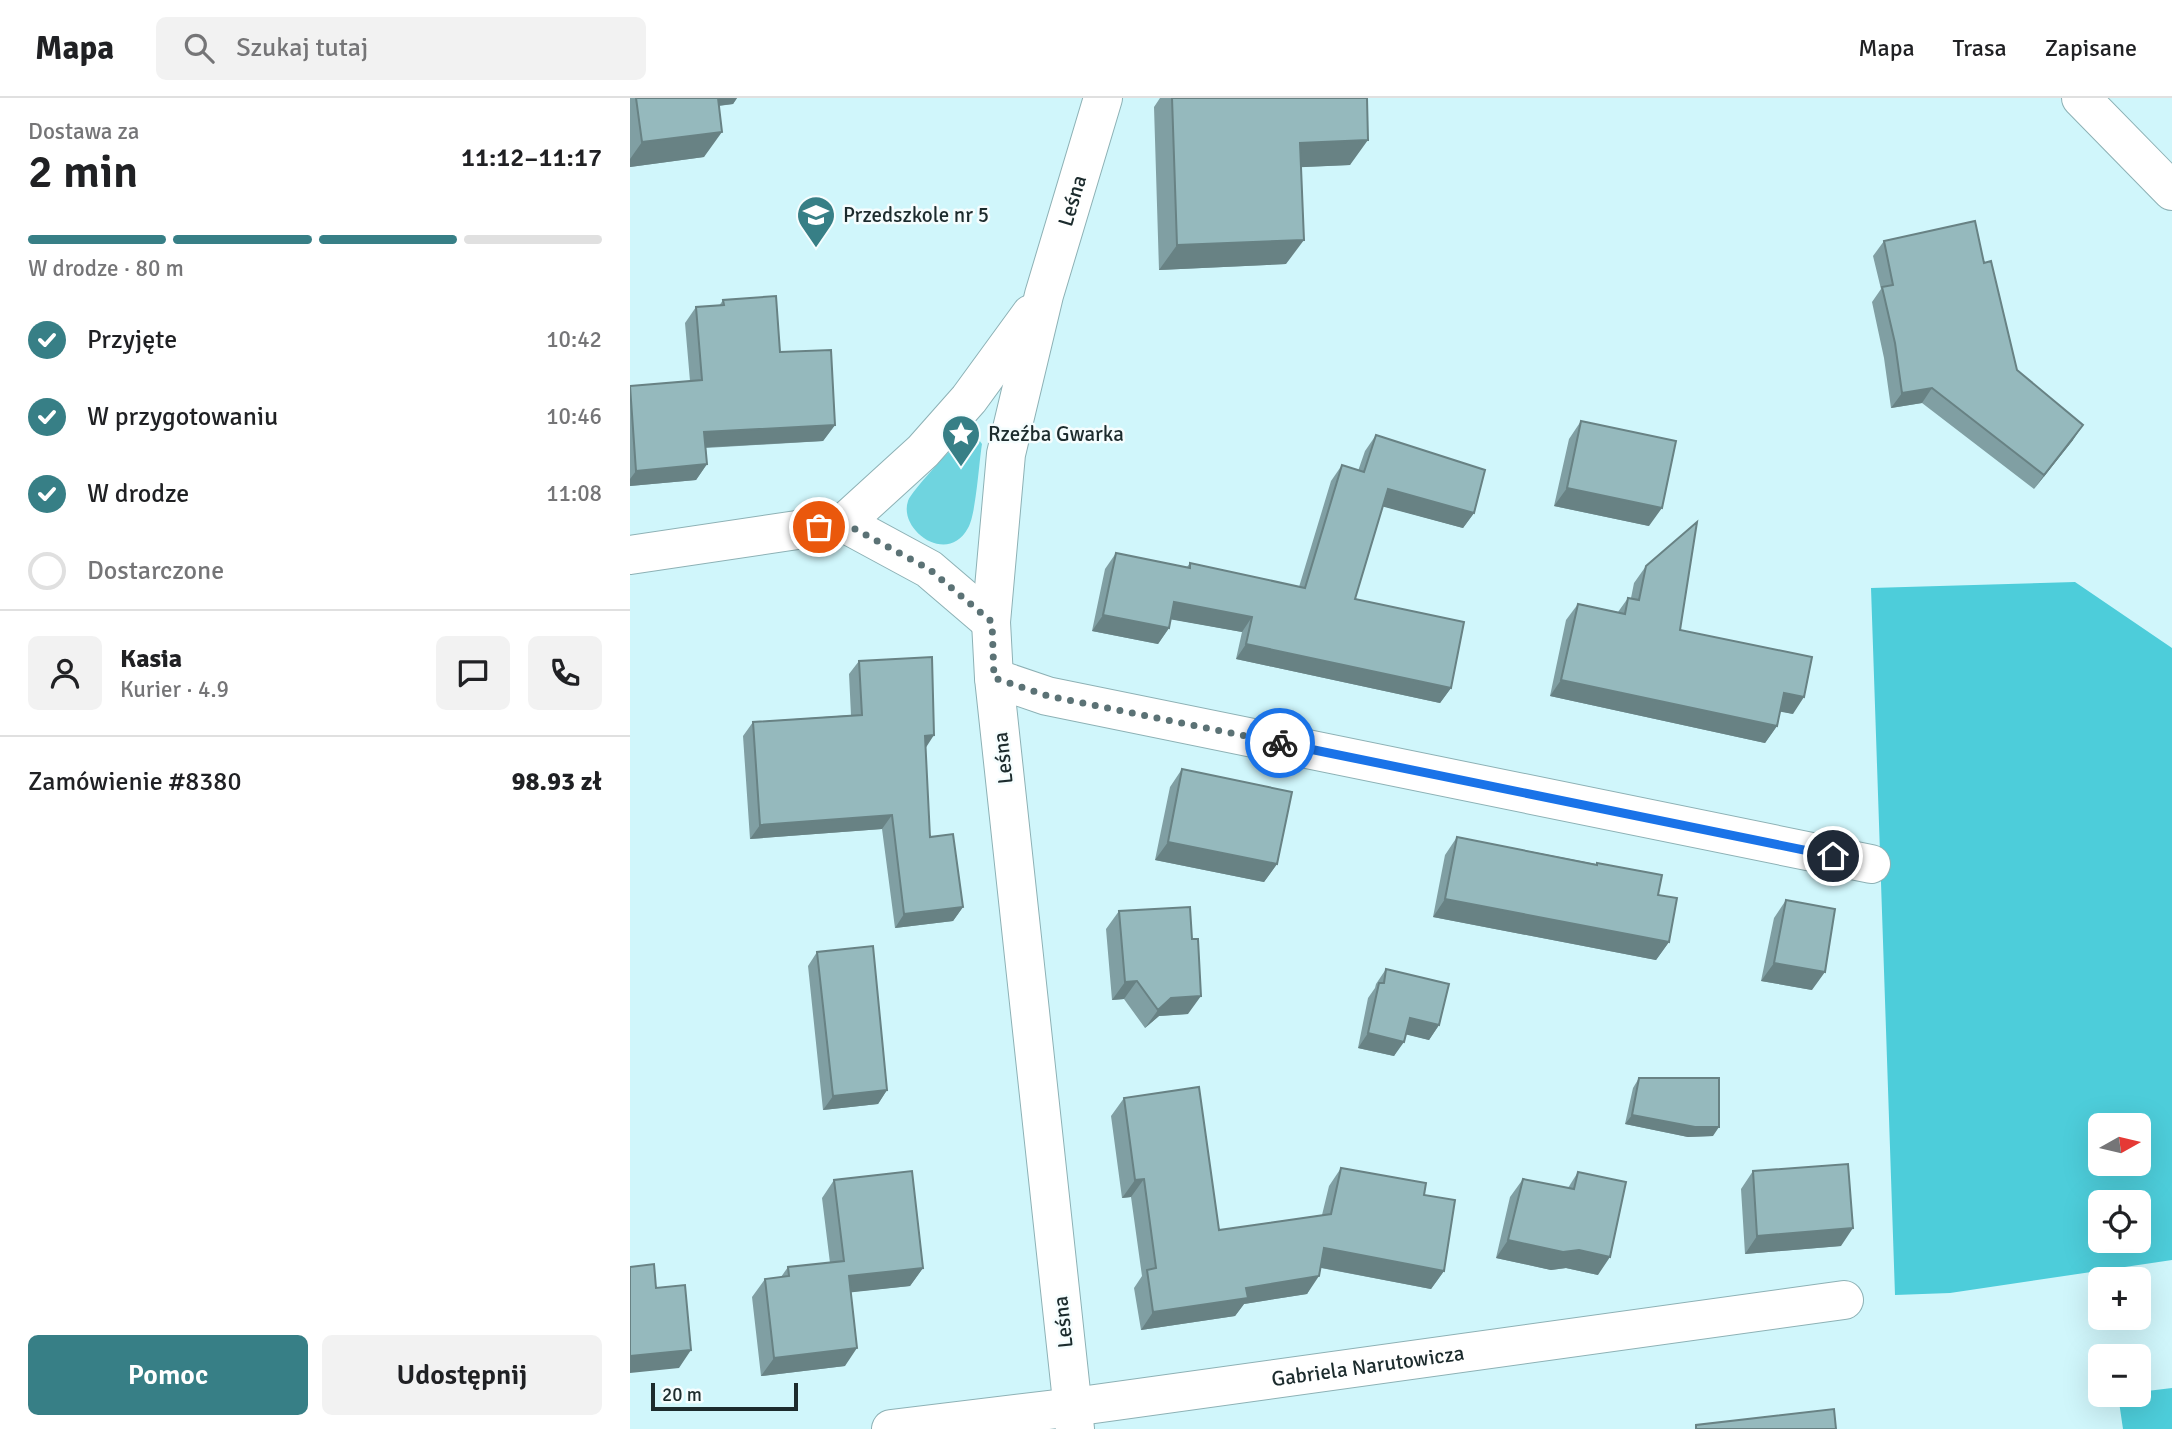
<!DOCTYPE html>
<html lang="pl">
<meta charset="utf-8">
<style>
:root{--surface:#fff;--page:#f2f2f2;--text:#202124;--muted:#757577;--line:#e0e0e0;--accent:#377f86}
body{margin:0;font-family:Signika,sans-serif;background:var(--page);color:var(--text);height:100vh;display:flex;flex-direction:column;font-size:26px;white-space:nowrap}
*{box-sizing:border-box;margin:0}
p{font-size:23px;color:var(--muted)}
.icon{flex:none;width:38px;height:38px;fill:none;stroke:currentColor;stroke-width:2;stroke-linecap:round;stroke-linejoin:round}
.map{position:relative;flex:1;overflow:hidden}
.details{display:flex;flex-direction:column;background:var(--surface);width:630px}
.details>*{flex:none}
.needle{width:46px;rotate:82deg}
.fabs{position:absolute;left:1458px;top:1015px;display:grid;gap:14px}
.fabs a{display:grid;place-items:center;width:63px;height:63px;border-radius:10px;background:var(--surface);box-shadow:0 7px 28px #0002;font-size:35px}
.scale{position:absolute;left:21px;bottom:18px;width:147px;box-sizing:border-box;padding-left:7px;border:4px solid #1c2b2d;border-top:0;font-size:19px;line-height:24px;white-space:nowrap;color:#1c2b2d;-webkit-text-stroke:5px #f5fdfe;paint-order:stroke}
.pin{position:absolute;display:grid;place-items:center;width:60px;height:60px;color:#fff;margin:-30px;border:4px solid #fff;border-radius:50%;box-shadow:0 2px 7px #0007}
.courier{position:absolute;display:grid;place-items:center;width:70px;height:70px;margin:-35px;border:5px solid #1a73e8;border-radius:50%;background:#fff;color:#222;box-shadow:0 2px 9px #0007}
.overview em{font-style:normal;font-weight:600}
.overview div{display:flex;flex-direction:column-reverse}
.overview{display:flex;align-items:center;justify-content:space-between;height:119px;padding:0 28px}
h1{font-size:46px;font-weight:600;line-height:52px}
.bar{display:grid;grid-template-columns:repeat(4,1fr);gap:10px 7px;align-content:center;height:84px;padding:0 28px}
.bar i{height:9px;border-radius:5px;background:var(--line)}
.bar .current{background:var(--accent)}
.bar p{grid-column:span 4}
.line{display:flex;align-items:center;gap:18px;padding:0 28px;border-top:2px solid var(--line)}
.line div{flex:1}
.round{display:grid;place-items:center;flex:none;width:74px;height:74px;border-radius:10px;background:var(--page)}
ol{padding:0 28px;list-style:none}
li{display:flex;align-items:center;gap:21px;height:77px}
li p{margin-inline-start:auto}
li .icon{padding:7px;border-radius:50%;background:var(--accent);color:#fff;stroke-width:4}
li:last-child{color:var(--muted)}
li i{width:38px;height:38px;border:4px solid var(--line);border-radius:50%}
.cta{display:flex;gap:14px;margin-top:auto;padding:14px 28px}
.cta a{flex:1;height:80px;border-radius:10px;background:var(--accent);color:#fff;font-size:28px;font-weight:600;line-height:80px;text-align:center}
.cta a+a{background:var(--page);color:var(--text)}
header{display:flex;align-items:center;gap:42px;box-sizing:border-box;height:98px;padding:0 35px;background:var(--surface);border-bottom:2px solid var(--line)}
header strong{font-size:33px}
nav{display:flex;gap:38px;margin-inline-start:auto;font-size:24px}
.search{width:490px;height:63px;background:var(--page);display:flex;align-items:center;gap:18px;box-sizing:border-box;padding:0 24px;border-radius:10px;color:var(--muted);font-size:26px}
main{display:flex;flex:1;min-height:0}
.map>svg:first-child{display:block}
.green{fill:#6fd4df}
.forest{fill:#4dcdda;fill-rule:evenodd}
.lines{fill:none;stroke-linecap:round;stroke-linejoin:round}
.minor-casing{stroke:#8db1b5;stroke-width:40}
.minor{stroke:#fff;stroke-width:38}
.wall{fill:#809fa3}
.shaded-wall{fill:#688284}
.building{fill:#95b9bd;stroke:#688284;stroke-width:2}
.done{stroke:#5b7275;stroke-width:7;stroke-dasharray:0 12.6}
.route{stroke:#1a73e8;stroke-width:9}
.labels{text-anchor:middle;stroke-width:5;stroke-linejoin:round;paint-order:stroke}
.street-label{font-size:21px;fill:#1c2b2d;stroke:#f5fdfe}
.poi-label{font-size:21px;fill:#1c2b2d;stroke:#f5fdfe;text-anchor:start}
</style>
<header>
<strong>Mapa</strong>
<div class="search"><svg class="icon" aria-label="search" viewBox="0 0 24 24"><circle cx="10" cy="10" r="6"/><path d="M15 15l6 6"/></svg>Szukaj tutaj</div>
<nav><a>Mapa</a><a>Trasa</a><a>Zapisane</a></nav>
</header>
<main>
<section class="details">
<div class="overview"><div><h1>2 min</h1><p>Dostawa za</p></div><em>11:12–11:17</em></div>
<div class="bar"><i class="current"></i><i class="current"></i><i class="current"></i><i></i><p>W drodze · 80 m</p></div>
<ol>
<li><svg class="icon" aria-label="check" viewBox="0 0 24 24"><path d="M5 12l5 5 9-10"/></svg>Przyjęte<p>10:42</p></li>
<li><svg class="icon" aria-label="check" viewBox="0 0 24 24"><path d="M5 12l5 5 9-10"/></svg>W przygotowaniu<p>10:46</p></li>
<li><svg class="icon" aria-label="check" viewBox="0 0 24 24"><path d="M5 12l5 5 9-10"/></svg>W drodze<p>11:08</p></li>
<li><i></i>Dostarczone</li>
</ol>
<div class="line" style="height:126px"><a class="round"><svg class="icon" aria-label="person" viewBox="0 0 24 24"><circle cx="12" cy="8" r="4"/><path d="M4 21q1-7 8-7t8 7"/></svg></a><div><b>Kasia</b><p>Kurier · 4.9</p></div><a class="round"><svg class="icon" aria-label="chat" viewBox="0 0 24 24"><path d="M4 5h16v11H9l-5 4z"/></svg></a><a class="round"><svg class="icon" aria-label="phone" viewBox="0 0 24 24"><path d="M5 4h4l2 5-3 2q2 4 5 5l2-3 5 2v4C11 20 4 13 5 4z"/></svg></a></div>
<div class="line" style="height:91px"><div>Zamówienie #8380</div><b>98.93 zł</b></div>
<div class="cta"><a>Pomoc</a><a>Udostępnij</a></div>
</section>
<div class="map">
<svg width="1542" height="1331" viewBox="0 0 1542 1331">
<rect width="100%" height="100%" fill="#d0f6fb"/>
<path class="green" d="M 338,337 L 346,338 L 352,346 C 349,364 346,417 338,430 C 318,468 268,432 278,403 C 282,392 320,353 330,342 Z"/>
<path class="forest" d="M 1445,484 L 1542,550 L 1542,1162 L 1320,1195 L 1265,1197 L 1241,490 ZM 1470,1027 L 1508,1027 L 1508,1066 L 1470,1066 ZM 1470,1104 L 1508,1104 L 1508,1143 L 1470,1143 Z
M 1542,1290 L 1542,1331 L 1493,1331 L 1488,1297 L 1508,1297 L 1509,1294 Z"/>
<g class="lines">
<defs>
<g id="minor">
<path d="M 1451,0 L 1542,93"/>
<path d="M 214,425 L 299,471 L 361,524"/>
<path d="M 0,457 L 214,425 L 293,353 L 339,301 L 401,216"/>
<path d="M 364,580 L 417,598 L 1241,766"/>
<path id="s1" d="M 261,1331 L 443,1309 L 1214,1202"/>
<path id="s2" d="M 445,1331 L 364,580 L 361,524 L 376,356 L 414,197 L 473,0"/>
</g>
</defs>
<use href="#minor" class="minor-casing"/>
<use href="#minor" class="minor"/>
</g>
<path class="wall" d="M 0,0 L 107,0 L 103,6 L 89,8 L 74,59 L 0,69 Z
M 530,0 L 737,0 L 720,67 L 671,69 L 656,166 L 529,172 L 524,9 Z
M 1254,143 L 1354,165 L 1387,272 L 1443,342 L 1404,391 L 1292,305 L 1261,310 L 1254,260 L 1242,204 L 1251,191 L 1243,158 Z
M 93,202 L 150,254 L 205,327 L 193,343 L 76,350 L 77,366 L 66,382 L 0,388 L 0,288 L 60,283 L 55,225 L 66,209 L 89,208 Z
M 951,323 L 1019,428 L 924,408 L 939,341 Z
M 746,337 L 844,415 L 833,430 L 753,408 L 725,501 L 821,590 L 810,605 L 606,561 L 612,534 L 541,521 L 539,530 L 528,546 L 462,533 L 475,471 L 486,455 L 557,469 L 560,465 L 669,489 L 701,383 L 712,367 L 728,373 L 735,353 Z
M 1016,468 L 1050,532 L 1163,616 L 1150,613 L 1147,628 L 1135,645 L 920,598 L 936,522 L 948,506 L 988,514 L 998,500 L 1001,500 L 1004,485 Z
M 229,563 L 295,650 L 300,739 L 333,809 L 323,823 L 265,830 L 252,731 L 120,741 L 113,638 L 123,624 L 221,617 L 219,576 Z
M 552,671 L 647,766 L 634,784 L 525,762 L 540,689 Z
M 827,739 L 966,766 L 967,765 L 1028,797 L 1039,844 L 1026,862 L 803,819 L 815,757 Z
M 1156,802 L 1182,892 L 1131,883 L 1144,820 Z
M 489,813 L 558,916 L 529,918 L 515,930 L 494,901 L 482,902 L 476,831 Z
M 187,854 L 257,992 L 248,1006 L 193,1012 L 178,868 Z
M 756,871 L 809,927 L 799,942 L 776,936 L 764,958 L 728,950 L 738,900 L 745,890 L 746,886 Z
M 1009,980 L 1083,1038 L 1058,1039 L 995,1026 L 1003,990 Z
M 494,1000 L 589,1132 L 692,1117 L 699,1088 L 711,1070 L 794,1097 L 814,1173 L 801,1191 L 691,1170 L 677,1196 L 614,1206 L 605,1218 L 511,1232 L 504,1190 L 512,1178 L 501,1099 L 492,1100 L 481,1018 Z
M 1123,1073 L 1211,1148 L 1115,1156 L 1111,1091 Z
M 948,1074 L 968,1177 L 936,1170 L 921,1172 L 866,1160 L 880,1099 L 893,1081 L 938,1090 Z
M 204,1082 L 293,1170 L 280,1188 L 220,1194 L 215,1268 L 131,1278 L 122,1199 L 135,1181 L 151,1179 L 158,1169 L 200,1165 L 192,1100 Z"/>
<path class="shaded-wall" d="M 75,0 L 107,0 L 103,6 L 68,10 Z
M 92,34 L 74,59 L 0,69 L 0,61 L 12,44 Z
M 738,42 L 720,67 L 653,70 L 670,45 Z
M 674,142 L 656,166 L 529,172 L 547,147 Z
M 1302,290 L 1292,305 L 1261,310 L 1272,295 Z
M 205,327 L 193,343 L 63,350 L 74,334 Z
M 1453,327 L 1443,342 L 1404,391 L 1414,377 Z
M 77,366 L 66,382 L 0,388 L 0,381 L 6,373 Z
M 937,390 L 1032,410 L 1019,428 L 924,408 Z
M 758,391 L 844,415 L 833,430 L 747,407 Z
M 544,504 L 622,519 L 612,534 L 533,520 Z
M 473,517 L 539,530 L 528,546 L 462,533 Z
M 616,546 L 821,590 L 810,605 L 606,561 Z
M 931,582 L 1147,628 L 1135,645 L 920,598 Z
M 1154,595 L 1174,599 L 1163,616 L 1142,612 Z
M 304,637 L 295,651 L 295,638 Z
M 262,717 L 252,731 L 120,741 L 130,727 Z
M 538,744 L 647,766 L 634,784 L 525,762 Z
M 815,801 L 1039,844 L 1026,862 L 803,819 Z
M 333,809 L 323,823 L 265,830 L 274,816 Z
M 1144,865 L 1195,874 L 1182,892 L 1131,883 Z
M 507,883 L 494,901 L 482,902 L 495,884 Z
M 571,898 L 558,916 L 529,918 L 515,930 L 528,912 L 541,900 Z
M 780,920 L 809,927 L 799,942 L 770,935 Z
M 738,935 L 774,944 L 764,958 L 728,950 Z
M 257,992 L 248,1006 L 193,1012 L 203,998 Z
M 1002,1017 L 1089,1029 L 1083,1038 L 1058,1039 L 995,1026 Z
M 514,1081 L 501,1099 L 492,1100 L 505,1082 Z
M 1223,1130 L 1211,1148 L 1115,1156 L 1127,1138 Z
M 878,1142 L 949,1152 L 980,1159 L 968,1177 L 936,1170 L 921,1172 L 866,1160 Z
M 694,1150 L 814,1173 L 801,1191 L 682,1168 Z
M 293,1170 L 280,1188 L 206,1196 L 219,1178 Z
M 689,1178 L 677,1196 L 614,1206 L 605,1218 L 511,1232 L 523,1214 L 616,1190 Z
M 227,1250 L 215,1268 L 131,1278 L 144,1260 Z
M 61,1252 L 49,1270 L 0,1275 L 0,1258 Z"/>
<path class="building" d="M 6,0 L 88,0 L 92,34 L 12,44 Z
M 542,0 L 737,0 L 738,42 L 670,45 L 674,142 L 547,147 Z
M 1345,123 L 1354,165 L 1361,163 L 1387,272 L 1453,327 L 1414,377 L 1302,290 L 1272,295 L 1265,245 L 1252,189 L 1263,187 L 1254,143 Z
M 146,198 L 150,254 L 201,252 L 205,327 L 74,334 L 77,366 L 6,373 L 0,288 L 72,282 L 66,209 L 94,207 L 93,202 Z
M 951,323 L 1046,343 L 1032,410 L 937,390 Z
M 746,337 L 855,372 L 844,415 L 758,391 L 725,501 L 834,524 L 821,590 L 616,546 L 622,519 L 544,504 L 539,530 L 473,517 L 486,455 L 560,470 L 560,465 L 675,490 L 712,367 L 734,374 Z
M 1067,424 L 1050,532 L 1182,559 L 1174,599 L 1154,595 L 1147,628 L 931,582 L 948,506 L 995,516 L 998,500 L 1009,502 L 1016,468 Z
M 302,559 L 304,637 L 295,638 L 300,739 L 323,736 L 333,809 L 274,816 L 262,717 L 130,727 L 123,624 L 232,617 L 229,563 Z
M 552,671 L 662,694 L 647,766 L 538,744 Z
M 827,739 L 967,767 L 967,765 L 1032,777 L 1028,797 L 1047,800 L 1039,844 L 815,801 Z
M 1156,802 L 1205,811 L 1195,874 L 1144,865 Z
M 560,809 L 562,841 L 568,841 L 571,898 L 541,900 L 528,912 L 507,883 L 495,884 L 489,813 Z
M 243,848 L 257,992 L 203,998 L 187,854 Z
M 756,871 L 819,886 L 809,927 L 780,920 L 774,944 L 738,935 L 749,885 L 754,885 Z
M 1009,980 L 1089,980 L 1089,1029 L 1065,1029 L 1002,1017 Z
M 569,989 L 589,1132 L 701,1116 L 711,1070 L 796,1085 L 794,1097 L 825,1102 L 814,1173 L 694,1150 L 689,1178 L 616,1190 L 618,1200 L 523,1214 L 517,1172 L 526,1170 L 514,1081 L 505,1082 L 494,1000 Z
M 1218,1066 L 1223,1130 L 1127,1138 L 1123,1073 Z
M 282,1073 L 293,1170 L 219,1178 L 227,1250 L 144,1260 L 135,1181 L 159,1178 L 158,1169 L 214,1163 L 204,1082 Z
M 948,1074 L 996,1084 L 980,1159 L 949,1152 L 933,1154 L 878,1142 L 893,1081 L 944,1091 Z
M 24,1166 L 26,1190 L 55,1187 L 61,1252 L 0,1258 L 0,1169 Z
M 1204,1311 L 1206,1331 L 1066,1331 L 1066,1327 Z"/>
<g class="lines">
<path class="done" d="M 189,429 L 214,425 L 299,471 L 362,524 L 364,580 L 418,598 L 650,645"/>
<path class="route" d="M 650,645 L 1203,758"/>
</g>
<defs>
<symbol id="school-pin" viewBox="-11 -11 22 30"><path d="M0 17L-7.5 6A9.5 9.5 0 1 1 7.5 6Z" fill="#377f86" stroke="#f5fdfe"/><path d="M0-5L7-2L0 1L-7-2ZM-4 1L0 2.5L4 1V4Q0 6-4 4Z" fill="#fff"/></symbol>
<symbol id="sight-pin" viewBox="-11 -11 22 30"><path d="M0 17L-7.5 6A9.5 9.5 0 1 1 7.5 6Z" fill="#377f86" stroke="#f5fdfe"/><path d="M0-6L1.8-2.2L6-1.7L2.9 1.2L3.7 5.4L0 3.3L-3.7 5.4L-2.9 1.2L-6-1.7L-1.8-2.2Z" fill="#fff"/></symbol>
</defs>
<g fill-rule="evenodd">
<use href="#school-pin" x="164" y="95" width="44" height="60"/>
<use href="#sight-pin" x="309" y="314" width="44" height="60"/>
</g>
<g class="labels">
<g class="street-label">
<text dy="7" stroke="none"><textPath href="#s2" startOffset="1242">Leśna</textPath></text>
<text transform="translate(373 660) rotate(-96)" y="7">Leśna</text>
<text transform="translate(433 1224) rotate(-96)" y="7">Leśna</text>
<text dy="7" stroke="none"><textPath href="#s1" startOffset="481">Gabriela Narutowicza</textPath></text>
</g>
<g class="poi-label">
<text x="213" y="124">Przedszkole nr 5</text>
<text x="358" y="343">Rzeźba Gwarka</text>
</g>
</g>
</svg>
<div class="fabs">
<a><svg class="needle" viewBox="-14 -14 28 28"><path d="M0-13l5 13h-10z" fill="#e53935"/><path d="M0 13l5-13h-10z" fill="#757577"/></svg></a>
<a><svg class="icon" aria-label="locate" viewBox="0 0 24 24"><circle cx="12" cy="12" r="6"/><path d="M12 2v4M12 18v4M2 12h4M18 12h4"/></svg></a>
<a>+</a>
<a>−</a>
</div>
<div class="scale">20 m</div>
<div class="pin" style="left:189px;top:429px;background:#ea580c"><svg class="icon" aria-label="bag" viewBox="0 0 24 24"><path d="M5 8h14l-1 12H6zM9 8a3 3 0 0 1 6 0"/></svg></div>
<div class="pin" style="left:1203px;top:758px;background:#1f2937"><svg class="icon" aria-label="home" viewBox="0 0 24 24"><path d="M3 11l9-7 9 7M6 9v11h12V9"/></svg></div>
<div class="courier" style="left:650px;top:645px"><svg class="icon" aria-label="bike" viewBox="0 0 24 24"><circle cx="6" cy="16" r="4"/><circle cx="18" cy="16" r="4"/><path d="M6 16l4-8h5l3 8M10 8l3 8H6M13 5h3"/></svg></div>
</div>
</main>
